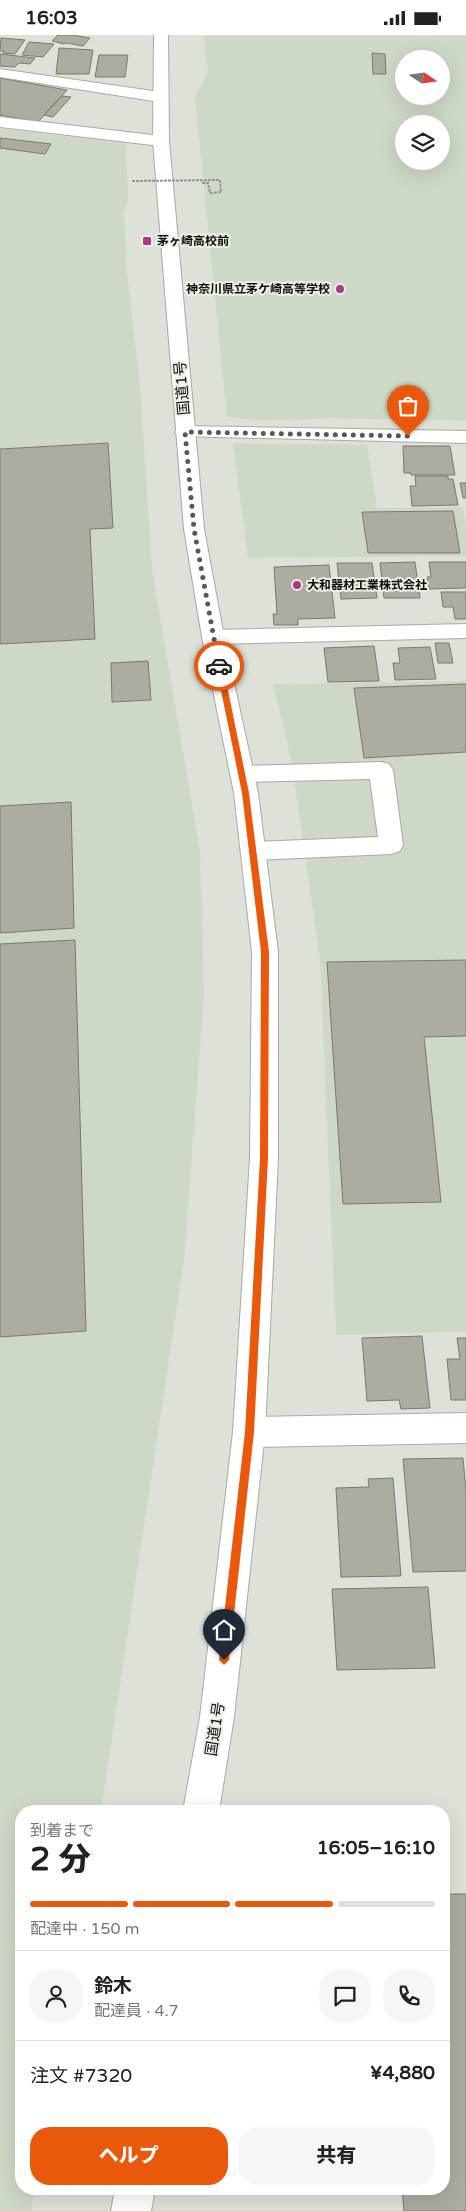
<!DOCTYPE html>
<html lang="ja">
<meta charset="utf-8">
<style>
:root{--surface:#fff;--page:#f6f6f6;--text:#222;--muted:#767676;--line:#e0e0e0;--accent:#ea580c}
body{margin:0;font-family:"Varela Round","Noto Sans JP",sans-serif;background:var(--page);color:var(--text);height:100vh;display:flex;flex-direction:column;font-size:19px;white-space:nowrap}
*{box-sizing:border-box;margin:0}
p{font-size:16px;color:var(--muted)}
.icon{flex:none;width:28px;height:28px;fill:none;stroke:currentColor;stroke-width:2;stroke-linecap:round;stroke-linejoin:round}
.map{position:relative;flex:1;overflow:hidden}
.side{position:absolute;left:15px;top:1770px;width:435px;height:390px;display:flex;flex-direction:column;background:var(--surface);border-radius:20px;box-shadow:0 5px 20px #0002}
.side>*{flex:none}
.needle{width:32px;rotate:103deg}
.controls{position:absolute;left:395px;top:15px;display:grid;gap:10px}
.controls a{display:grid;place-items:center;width:55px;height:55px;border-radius:50%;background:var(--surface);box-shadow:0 5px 20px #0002;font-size:25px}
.pin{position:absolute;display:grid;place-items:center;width:42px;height:42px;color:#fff;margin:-51px -21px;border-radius:50% 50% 50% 0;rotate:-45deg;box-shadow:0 0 5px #0007}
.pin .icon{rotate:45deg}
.courier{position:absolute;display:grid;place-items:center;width:50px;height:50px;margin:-25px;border:4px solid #ea580c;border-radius:50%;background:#fff;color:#222;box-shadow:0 1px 6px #0007}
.head em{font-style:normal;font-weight:800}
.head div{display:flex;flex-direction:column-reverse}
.head{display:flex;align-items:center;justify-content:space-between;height:85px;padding:0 15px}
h1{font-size:32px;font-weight:800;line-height:38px}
.bar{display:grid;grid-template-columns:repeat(4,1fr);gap:8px 5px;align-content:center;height:60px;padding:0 15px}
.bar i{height:6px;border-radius:4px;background:var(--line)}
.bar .active{background:var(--accent)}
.bar p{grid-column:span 4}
.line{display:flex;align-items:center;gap:12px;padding:0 15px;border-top:1px solid var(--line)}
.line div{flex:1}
.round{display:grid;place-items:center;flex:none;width:52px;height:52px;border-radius:20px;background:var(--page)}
.action{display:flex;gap:10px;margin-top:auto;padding:10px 15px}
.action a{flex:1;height:58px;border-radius:20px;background:var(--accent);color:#fff;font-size:20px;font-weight:800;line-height:58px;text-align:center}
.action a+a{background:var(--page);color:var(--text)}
.status{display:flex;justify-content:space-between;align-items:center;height:35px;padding:0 25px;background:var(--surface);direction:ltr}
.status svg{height:14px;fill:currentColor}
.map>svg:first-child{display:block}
.built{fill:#ced8c7;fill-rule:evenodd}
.building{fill:#adaca1;stroke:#7a796f}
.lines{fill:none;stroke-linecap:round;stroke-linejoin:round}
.lane-casing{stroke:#a6aca2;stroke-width:2}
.street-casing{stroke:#a6aca2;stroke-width:2}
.highway-casing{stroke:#a6aca2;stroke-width:2}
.path{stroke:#93978f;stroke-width:2;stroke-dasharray:3 1;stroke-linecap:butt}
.lane{fill:#fff;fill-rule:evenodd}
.street{fill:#fff;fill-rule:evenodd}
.highway{fill:#fff;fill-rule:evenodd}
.path-bridge{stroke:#93978f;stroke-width:2;stroke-dasharray:3 1;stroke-linecap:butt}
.route{fill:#ea580c}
.done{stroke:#565953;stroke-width:5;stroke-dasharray:0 9}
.poi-dot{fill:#b13586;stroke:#eaf0e5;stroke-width:2}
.labels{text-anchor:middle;stroke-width:4;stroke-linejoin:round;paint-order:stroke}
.far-poi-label{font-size:12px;font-weight:bold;fill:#0d0f0c;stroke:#eaf0e5;text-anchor:start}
.street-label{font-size:15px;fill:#0d0f0c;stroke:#eaf0e5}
</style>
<div class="status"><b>16:03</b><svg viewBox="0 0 49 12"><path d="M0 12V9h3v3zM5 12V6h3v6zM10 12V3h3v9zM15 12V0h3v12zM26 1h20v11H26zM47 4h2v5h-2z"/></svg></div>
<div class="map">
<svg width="466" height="2176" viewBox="0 0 466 2176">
<rect width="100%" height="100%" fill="#dde2d8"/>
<path class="built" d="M 204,1 L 466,1 L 466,386 L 331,383 L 263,386 L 227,382 L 195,62 L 208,37 ZM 404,24 L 441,24 L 441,61 L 404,61 ZM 404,89 L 441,89 L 441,126 L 404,126 Z
M 0,94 L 126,108 L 128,165 L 124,177 L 127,239 L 140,350 L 152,535 L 200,816 L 204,960 L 184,1225 L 101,1776 L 21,1776 L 21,2154 L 35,2154 L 31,2176 L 0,2176 Z
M 233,408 L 367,410 L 377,473 L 463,472 L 466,491 L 466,521 L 248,523 Z
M 466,646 L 466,1297 L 336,1300 L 320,924 L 291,723 L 273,649 Z"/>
<path class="building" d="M 58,0 L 72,0 L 90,3 L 83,11 L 66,8 L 64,9 L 52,6 Z
M 1,3 L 25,5 L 15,19 L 3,18 L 4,16 L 0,16 Z
M 29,7 L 54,9 L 43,22 L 22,20 Z
M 59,13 L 93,15 L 89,39 L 56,39 Z
M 372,18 L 385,19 L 386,39 L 373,39 Z
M 0,19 L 35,23 L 30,29 L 19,28 L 15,32 L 0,31 Z
M 99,20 L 128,20 L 125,42 L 95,42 Z
M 0,43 L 67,55 L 38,87 L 0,80 Z
M 62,61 L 71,62 L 53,82 L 44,80 Z
M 0,103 L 51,109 L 45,119 L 0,113 Z
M 108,408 L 113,493 L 90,494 L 95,604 L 0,609 L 0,414 Z
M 403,411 L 450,411 L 455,440 L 411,440 L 411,438 L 404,438 Z
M 415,441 L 448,441 L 448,444 L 453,444 L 458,470 L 412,471 L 410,451 L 416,451 Z
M 460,448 L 466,448 L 466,463 L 463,463 Z
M 453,476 L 460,518 L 368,518 L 362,477 Z
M 415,527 L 420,563 L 384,563 L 380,528 Z
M 429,527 L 466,527 L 466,553 L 429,554 L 427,542 L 431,542 Z
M 337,528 L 372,528 L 377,563 L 341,564 Z
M 329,530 L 335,583 L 298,584 L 298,590 L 274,590 L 273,579 L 277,579 L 274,532 Z
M 441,557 L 466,557 L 466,584 L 455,584 L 453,572 L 443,572 Z
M 435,608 L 449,608 L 453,628 L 438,628 Z
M 374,611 L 379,646 L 328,647 L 324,613 Z
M 430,612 L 436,644 L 395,645 L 393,628 L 400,628 L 398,613 Z
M 148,626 L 151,665 L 112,667 L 111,628 Z
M 466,649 L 466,717 L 364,723 L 354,653 Z
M 71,767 L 74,893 L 0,898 L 0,771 Z
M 75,905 L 86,1296 L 0,1302 L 0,909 Z
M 466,925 L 466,1001 L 424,1002 L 441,1167 L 343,1169 L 327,927 Z
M 422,1301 L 430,1373 L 401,1374 L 399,1365 L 367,1366 L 362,1303 Z
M 457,1303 L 466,1303 L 466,1365 L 451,1365 L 447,1324 L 460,1324 Z
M 463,1423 L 466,1456 L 466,1536 L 413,1537 L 403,1424 Z
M 393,1443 L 401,1541 L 341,1542 L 336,1453 L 369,1452 L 368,1444 Z
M 428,1552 L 435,1633 L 337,1635 L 332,1554 Z
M 444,1859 L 466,1859 L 466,2176 L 404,2176 L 402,2154 L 444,2154 Z"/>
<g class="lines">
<defs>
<path id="lane" d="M 0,34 L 160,57 L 165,59 L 168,62 L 165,65 L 160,67 L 0,42 Z
M 466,589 L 466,603 L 213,609 L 205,607 L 202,602 L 205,597 L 213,595 Z
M 381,727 L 389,729 L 393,735 L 403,810 L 400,816 L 391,819 L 253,825 L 244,822 L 241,816 L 244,810 L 253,807 L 378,802 L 370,744 L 242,747 L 234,745 L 230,739 L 234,733 L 242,731 Z
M 466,1378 L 466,1408 L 249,1412 L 238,1408 L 233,1397 L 238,1386 L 249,1382 Z"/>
<path id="street" d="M 0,82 L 161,101 L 167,103 L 169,106 L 167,109 L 161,111 L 0,92 Z
M 185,391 L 466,396 L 466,408 L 178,401 L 175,397 L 178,393 Z"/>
<path id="highway" d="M 154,0 L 168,0 L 169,106 L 204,494 L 224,602 L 258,758 L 278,917 L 278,1123 L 265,1397 L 234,1682 L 219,1776 L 183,1776 L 200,1682 L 233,1397 L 250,1123 L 252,917 L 234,758 L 202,602 L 184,494 L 153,106 Z
M 115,2154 L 155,2154 L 151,2176 L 111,2176 Z"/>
</defs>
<use href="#lane" class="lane-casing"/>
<use href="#street" class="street-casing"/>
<use href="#highway" class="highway-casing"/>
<path class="path" d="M 202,148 L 208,148 L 210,158 L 221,157 L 220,145"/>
<use href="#lane" class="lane"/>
<use href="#street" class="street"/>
<use href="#highway" class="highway"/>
<path class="path-bridge" d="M 132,146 L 220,145"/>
</g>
<path class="route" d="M 219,629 L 223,631 L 249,758 L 269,917 L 268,1123 L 254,1397 L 229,1625 L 224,1630 L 219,1625 L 245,1397 L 260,1123 L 261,917 L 242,758 L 216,631 Z"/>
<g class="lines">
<path class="done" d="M 219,631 L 194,494 L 185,397 L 408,401"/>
</g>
<g class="poi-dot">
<rect x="142" y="201" width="10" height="10" rx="2.5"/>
<circle cx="340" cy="254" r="5"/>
<circle cx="297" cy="550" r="5"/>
</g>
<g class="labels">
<g class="far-poi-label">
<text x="157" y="210">茅ヶ崎高校前</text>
<text x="330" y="258" text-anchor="end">神奈川県立茅ケ崎高等学校</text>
<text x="307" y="554">大和器材工業株式会社</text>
</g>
<g class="street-label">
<text transform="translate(182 353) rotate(-95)" y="5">国道1号</text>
<text transform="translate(215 1694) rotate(-81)" y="5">国道1号</text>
</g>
</g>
</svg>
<div class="controls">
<a><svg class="needle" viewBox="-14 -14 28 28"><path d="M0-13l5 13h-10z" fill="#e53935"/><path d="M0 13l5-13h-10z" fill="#767676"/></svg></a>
<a><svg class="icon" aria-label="layers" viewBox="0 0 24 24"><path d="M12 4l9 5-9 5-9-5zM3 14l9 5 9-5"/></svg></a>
</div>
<div class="pin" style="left:408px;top:401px;background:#ea580c"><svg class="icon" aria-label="bag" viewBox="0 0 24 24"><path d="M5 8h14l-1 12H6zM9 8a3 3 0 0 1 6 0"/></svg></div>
<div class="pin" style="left:224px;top:1625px;background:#1f2937"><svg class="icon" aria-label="home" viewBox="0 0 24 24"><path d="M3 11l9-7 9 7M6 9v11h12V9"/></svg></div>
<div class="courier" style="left:219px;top:631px"><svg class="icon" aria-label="car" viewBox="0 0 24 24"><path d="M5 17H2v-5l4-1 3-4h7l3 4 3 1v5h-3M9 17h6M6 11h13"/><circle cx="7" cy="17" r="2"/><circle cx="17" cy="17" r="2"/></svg></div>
<section class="side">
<div class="head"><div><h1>2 分</h1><p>到着まで</p></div><em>16:05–16:10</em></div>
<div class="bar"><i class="active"></i><i class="active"></i><i class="active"></i><i></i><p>配達中 · 150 m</p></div>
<div class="line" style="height:90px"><a class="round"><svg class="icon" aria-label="person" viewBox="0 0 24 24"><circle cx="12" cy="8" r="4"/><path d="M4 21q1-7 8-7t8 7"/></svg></a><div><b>鈴木</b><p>配達員 · 4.7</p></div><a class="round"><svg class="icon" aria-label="chat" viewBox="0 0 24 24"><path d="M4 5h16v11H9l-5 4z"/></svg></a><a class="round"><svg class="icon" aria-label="phone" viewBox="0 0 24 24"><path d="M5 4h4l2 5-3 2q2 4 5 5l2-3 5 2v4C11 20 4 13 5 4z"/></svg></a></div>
<div class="line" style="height:65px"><div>注文 #7320</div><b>¥4,880</b></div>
<div class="action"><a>ヘルプ</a><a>共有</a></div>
</section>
</div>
